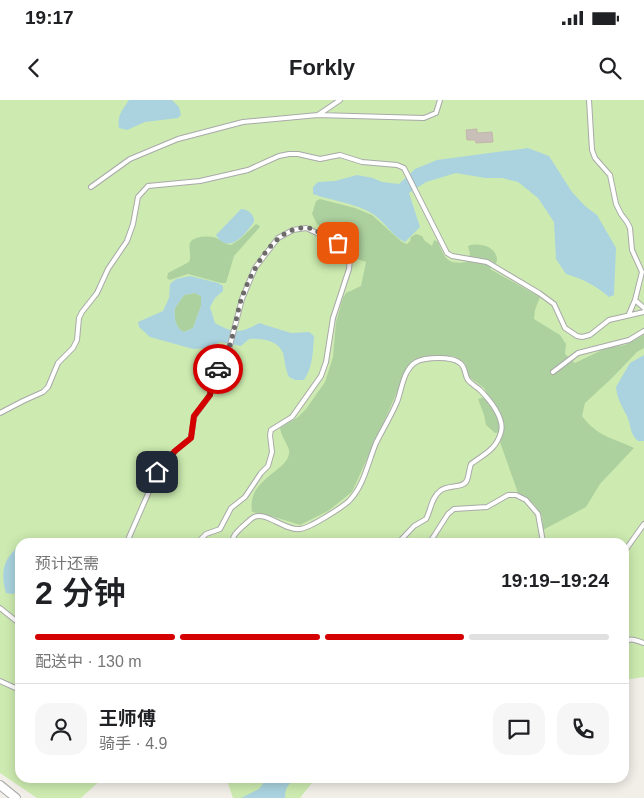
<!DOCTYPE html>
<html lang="zh">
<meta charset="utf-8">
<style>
:root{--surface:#fff;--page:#f6f6f6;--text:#202124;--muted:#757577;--line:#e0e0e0;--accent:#d40000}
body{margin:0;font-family:Helvetica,"Noto Sans SC",sans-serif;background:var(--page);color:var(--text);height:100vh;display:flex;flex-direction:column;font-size:19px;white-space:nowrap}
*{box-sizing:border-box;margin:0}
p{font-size:16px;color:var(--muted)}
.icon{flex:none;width:28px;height:28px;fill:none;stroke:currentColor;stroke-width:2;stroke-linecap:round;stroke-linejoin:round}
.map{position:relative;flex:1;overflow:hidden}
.drawer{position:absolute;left:15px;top:438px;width:614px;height:245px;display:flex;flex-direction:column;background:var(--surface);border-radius:15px;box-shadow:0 2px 12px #0003}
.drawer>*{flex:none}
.pin{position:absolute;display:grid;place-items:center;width:42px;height:42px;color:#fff;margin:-21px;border-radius:10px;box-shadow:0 2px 8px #0006}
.courier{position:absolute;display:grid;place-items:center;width:50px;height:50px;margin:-25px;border:4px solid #d40000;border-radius:50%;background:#fff;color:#222;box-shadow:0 1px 6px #0007}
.head em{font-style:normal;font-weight:600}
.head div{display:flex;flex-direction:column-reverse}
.head{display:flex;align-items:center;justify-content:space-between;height:85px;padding:0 20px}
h1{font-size:32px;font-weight:600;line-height:38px}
.bar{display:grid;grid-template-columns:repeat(4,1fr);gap:8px 5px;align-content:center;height:60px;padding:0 20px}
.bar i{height:6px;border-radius:4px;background:var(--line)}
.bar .on{background:var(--accent)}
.bar p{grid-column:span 4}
.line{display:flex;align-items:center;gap:12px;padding:0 20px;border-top:1px solid var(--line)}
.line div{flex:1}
.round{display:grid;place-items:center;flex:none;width:52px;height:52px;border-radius:15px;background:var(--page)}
.status{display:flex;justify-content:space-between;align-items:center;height:35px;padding:0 25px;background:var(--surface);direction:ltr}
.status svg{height:14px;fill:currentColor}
header{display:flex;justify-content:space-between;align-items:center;height:65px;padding:0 20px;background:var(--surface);font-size:22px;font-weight:600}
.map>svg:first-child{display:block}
.grass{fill:#cdebb0}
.forest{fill:#add19e}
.water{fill:#aad3df;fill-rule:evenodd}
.building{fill:#c7bfb8;stroke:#c4b6ab}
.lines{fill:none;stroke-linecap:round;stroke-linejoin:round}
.lane-casing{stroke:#a9a9a9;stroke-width:6}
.street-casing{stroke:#a9a9a9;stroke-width:10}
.lane{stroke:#fff;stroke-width:4}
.street{stroke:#fff;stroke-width:8}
.done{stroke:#6b6a68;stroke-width:5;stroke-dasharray:0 9}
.route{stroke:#d40000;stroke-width:6}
</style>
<div class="status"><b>19:17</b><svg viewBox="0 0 49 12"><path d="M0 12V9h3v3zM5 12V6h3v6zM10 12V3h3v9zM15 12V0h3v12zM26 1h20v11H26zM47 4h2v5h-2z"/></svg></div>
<header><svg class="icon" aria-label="back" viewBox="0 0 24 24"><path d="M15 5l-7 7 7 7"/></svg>Forkly<svg class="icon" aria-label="search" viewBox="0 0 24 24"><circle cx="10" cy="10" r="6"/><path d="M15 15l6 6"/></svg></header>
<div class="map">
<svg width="644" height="698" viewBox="0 0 644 698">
<rect width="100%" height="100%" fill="#f2efe9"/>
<path class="grass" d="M 0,0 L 644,0 L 644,577 L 624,580 L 624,442 L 20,442 L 20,678 L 103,678 L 81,698 L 37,698 L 0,673 Z
M 226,678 L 316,678 L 300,698 L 233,698 Z"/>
<path class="forest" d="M 320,99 L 355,108 L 372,115 L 402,142 L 407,144 L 410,141 L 411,137 L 416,134 L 422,136 L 425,141 L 432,146 L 434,140 L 438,142 C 445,159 447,165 467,162 L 470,154 L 468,146 C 478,142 497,146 497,160 C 497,164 492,166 490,169 L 540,197 L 535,210 L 534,219 L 560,235 L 566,244 L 565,254 L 575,263 L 606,248 L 625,245 L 644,235 L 644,248 L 637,252 L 611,279 L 585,303 L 582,316 C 598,337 611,337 634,348 L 600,384 L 586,407 L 543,430 L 542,416 L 534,404 L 518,393 L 500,342 L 504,332 L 495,333 L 486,325 L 484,315 L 478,299 L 488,296 L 484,288 L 468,276 L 465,263 L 453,256 L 437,256 L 419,258 L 409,266 L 352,392 L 328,411 L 300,425 L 271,416 L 252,412 C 246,377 292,371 289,350 C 287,343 281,336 280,328 L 298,317 L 306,309 L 325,282 L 333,257 L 336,222 L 343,198 L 346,193 L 361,186 L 366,162 L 351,157 L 346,142 L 317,124 L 312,114 L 316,101 Z
M 256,124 L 260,126 L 259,128 L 234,156 L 226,183 L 221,183 L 188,174 L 170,180 L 167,178 L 168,173 L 189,162 C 192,156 188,148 190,143 C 193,136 207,136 213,137 C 219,138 224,144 231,145 L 240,139 Z
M 195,193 L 201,196 L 201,206 L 193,228 L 184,232 C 175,228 174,217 175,208 L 184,195 Z"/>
<path class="water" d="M 129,0 L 172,0 L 179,7 L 181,15 L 178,18 L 145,22 L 127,30 L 119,28 C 117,16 122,10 129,0 Z
M 528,48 L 549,56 L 572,92 L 585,106 L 597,115 L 616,148 L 614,195 L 609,197 C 595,185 583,179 566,174 L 556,159 L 554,122 L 538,98 L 518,82 L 502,78 L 485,78 L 456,73 L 426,82 L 409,93 L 420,127 L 405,142 C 392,136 385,122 373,114 C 356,103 332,101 313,94 L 313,87 L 318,82 L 335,81 L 357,75 L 373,78 L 382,82 L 399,84 L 415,69 L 437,60 Z
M 241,109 C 248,109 255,115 254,122 C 246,133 229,156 216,135 Z
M 190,176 L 218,183 L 223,186 L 223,191 L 215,198 L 210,207 L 215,223 C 234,234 241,233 259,223 L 291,233 L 309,232 L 314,236 C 313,251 313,267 304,280 L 295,280 L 289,277 C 285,269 285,261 283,253 C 278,240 261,238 249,239 L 241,246 L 220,242 L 210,248 L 193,249 L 150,237 L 139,227 L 138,222 L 163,211 L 169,198 L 170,184 L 176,179 ZM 195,193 L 201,196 L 201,206 L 193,228 L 184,232 C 175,228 174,217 175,208 L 184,195 Z
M 644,255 L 644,341 L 638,341 C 630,335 631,325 627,316 C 622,306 617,299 616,287 L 630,263 Z
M 20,445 L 20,492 L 12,494 L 6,493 C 0,472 3,459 20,445 Z
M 267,678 L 299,678 C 289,683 285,686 285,698 L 241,698 L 259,689 Z"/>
<path class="building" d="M 477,29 L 477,33 L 492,32 L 493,42 L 476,43 L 475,40 L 467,40 L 466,30 Z"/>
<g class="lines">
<defs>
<path id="lane" d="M 589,0 L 592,50 L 595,58 L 610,75 L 616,104 L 621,114 L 627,122 L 630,128 L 632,150 L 642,172 L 635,200
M 318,15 L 340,0
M 91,87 L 130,59 L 178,39 L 243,22 L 318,15 L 424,18 L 436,13 L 440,0
M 629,214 L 635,200 L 644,208
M 553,272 L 578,253 L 629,240 L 644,231
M 0,313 L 23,301 L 43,292 L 48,287 L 58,263 L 73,248 L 77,240 L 79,218 L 82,212 L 97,193 L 108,169 L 127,141 L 133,124 L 138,97 L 148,86 L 200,81 L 248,70 L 279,56 L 289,54 L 298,54 L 320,59 L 340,55 L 362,62 L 397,65 L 404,68 L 447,153 L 452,156 L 487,162 L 539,193 L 554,204 L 565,228 L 577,236 L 582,237 L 590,235 L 609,220 L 644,212
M 127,442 L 157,373 L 175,351 L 191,338 L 194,317 L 210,295 L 212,277 L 223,263 L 229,249 L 242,199 L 255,168 L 278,138 L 293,130 L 306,128 L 345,146 L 349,152 L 350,158 L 349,169 L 333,218 L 326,262 L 321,276 L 292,317 L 271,330 L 270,335 L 272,352 L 268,366 L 261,373 L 245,397 L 231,408 L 220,429 L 206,434 L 198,442
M 232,442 C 233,435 237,432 242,427 C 246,424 250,419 254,417 C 266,411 285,431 300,429 C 310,428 341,408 349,401 C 364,386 368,362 376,343 C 383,329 391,316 397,302 C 402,289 403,270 416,262 C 425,257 452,256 460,263 C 466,267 464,274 468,280 C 471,284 476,286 480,290 C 489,299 505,318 501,332 C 496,350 484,354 471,364 C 469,369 469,375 467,380 C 464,389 447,384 440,391 C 431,398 431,410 426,419 L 414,426 L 399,442
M 430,442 L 448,414 L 454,409 L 487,407 L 508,395 L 516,395 L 526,400 L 538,414 L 543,442
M 624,452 L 644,424
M 0,508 L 20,524
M 624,543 C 631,536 636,541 644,543
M 0,581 L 20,590"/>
<path id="street" d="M 0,685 L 16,698"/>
</defs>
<use href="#lane" class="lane-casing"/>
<use href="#street" class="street-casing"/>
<use href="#lane" class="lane"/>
<use href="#street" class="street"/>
</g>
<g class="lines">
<path class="done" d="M 218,269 C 233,249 234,224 241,200 C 250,174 274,125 307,128 C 316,128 328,140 338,143"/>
<path class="route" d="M 157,372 L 175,351 L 191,338 L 194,316 L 210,295 L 212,277 L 218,269"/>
</g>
</svg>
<div class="pin" style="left:338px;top:143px;background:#ea580c"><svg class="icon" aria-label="bag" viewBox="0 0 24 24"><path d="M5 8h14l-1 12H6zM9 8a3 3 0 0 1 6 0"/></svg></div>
<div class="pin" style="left:157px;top:372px;background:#1f2937"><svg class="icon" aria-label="home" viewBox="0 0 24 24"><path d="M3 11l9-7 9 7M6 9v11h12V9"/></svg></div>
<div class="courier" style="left:218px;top:269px"><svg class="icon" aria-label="car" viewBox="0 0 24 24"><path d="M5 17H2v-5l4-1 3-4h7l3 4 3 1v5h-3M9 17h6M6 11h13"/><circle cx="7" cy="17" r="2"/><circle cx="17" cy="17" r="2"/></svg></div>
<section class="drawer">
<div class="head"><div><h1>2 分钟</h1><p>预计还需</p></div><em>19:19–19:24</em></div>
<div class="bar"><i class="on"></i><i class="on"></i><i class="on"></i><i></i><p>配送中 · 130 m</p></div>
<div class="line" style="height:90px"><a class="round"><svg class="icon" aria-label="person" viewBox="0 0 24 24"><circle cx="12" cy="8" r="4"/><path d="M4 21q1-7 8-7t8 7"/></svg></a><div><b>王师傅</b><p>骑手 · 4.9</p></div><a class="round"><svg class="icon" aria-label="chat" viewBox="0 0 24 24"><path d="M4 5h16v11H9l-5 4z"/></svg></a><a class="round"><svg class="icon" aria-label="phone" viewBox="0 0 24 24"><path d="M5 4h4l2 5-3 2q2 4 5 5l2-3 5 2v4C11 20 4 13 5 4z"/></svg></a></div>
</section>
</div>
